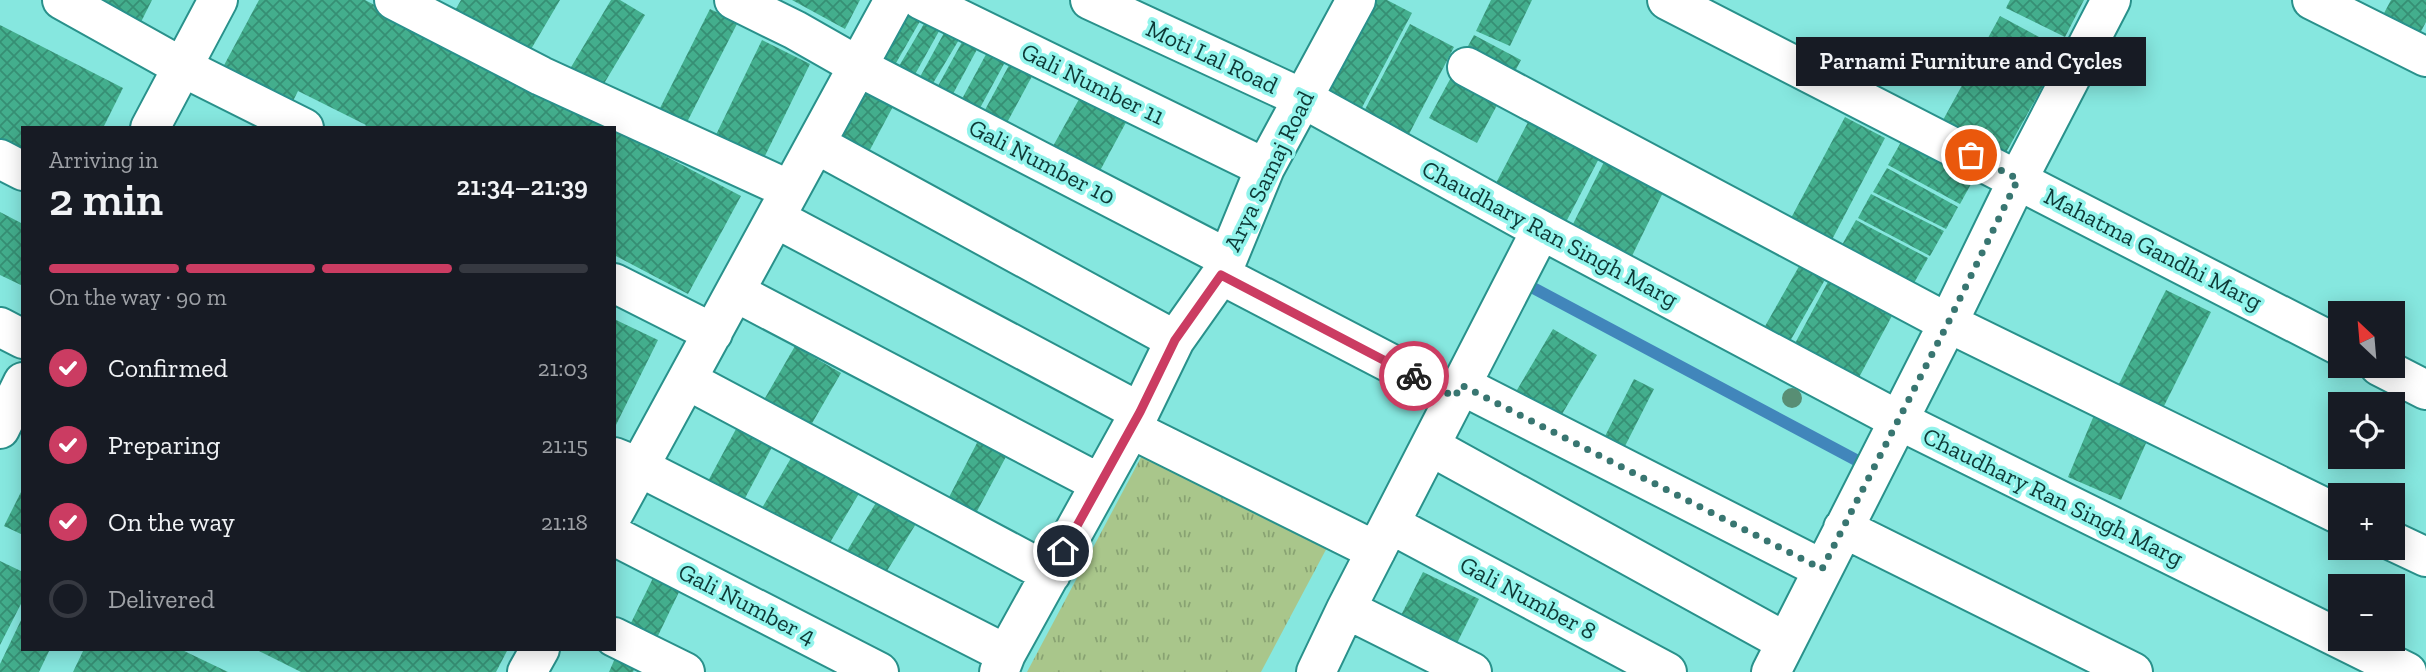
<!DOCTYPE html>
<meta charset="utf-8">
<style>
:root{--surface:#171b24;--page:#20242c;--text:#f1f3f6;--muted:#9ea1a6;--line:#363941;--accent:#cb3c62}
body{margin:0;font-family:"Zilla Slab",serif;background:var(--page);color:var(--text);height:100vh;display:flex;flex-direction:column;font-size:26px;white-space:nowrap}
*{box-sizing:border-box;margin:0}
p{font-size:23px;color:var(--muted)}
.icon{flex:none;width:38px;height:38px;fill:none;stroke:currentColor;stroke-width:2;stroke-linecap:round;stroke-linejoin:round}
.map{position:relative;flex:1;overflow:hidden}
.panel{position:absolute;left:21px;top:126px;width:595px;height:525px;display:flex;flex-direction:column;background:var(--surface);border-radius:0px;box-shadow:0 4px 18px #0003}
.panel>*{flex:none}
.needle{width:46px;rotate:334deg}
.buttons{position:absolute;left:2328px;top:301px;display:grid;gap:14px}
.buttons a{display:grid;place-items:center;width:77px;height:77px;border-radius:0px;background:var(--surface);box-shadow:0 4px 18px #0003;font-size:35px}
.pin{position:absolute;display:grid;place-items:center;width:60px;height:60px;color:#fff;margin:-30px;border:4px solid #fff;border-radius:50%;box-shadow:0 2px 7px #0007}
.courier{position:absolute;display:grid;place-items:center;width:70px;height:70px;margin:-35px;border:5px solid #cb3c62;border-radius:50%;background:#fff;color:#222;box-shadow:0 2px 9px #0007}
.bubble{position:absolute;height:49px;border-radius:0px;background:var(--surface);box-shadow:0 4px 18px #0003;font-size:23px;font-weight:600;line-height:49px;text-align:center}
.head em{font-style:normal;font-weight:600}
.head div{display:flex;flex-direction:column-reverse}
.head{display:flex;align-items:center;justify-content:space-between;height:119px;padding:0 28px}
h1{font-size:46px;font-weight:600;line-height:52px}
.bar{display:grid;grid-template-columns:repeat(4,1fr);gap:10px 7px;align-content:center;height:84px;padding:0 28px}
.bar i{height:9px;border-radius:5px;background:var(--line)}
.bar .on{background:var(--accent)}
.bar p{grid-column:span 4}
ol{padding:0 28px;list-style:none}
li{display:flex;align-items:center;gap:21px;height:77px}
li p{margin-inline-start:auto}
li .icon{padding:7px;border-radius:50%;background:var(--accent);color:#fff;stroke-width:4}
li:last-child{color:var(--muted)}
li i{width:38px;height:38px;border:4px solid var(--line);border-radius:50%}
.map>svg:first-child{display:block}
.grass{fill:url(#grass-tufts)}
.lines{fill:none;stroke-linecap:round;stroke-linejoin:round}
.stream{stroke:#4186bb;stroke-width:12}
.building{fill:url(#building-cross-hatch)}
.minor-casing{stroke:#29918b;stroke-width:42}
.minor{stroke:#fff;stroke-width:38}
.tree{fill:#588e74}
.done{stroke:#387671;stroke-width:7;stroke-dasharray:0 12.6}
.route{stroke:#cb3c62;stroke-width:9}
.labels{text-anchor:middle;stroke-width:7;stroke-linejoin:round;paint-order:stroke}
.street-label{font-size:24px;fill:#0e3936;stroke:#93f4ec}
</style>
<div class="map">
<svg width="2426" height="672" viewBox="0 0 2426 672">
<defs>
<pattern id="grass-tufts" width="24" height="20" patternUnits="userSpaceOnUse" patternTransform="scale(1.75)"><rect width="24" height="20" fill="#a9c68b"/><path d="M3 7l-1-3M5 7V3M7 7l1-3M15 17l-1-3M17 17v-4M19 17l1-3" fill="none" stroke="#88a272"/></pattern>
<pattern id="building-cross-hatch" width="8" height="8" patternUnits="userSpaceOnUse" patternTransform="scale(1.75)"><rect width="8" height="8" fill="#43ae8d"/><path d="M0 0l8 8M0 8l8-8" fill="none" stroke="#368f74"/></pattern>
</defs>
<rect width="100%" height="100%" fill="#86e7df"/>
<path class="grass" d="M 1147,446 L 1330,542 L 1261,672 L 1027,672 Z"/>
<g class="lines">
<path class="stream" d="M 1522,282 L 1856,460"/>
</g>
<path class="building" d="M 93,0 L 152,0 L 140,24 Z
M 259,0 L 365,0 L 611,128 L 364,128 L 366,125 L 298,91 L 291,105 L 222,69 Z
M 461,0 L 560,0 L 527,56 L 453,14 Z
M 611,0 L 620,0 L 645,15 L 596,97 L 564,79 Z
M 792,0 L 860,0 L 845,29 Z
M 1366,0 L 1387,0 L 1412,13 L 1358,115 L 1317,93 Z
M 1491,0 L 1532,0 L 1510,46 L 1476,31 Z
M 2010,0 L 2084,0 L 2065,37 L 2006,8 Z
M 2391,0 L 2426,0 L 2426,22 L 2418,37 L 2382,17 Z
M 911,5 L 923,16 L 888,77 L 875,70 Z
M 710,9 L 738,22 L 682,132 L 655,118 Z
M 2000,16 L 2063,50 L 1999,165 L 1937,131 Z
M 928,17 L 943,24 L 908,87 L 892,78 Z
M 950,22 L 963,33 L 926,95 L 915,86 Z
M 1410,24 L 1454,47 L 1406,140 L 1361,117 Z
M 0,25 L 123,88 L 103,128 L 23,128 L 23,157 L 0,145 Z
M 967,33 L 981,42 L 947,105 L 933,95 Z
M 1474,35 L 1521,60 L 1477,143 L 1429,118 Z
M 762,40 L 810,64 L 760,166 L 712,143 Z
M 991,45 L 1010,53 L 974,119 L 956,110 Z
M 1014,56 L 1037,67 L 1002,132 L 979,121 Z
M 863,81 L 897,99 L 864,161 L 830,142 Z
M 1083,92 L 1130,115 L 1095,180 L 1047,157 Z
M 1536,107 L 1607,143 L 1566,222 L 1495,185 Z
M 1845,117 L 1885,138 L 1824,255 L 1835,262 L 1789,343 L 1764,328 L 1810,247 L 1783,233 Z
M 614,129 L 741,196 L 688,294 L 614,255 Z
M 1905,135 L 1976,175 L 1960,204 L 1888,165 Z
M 1615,140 L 1674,170 L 1632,256 L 1572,226 Z
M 1887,168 L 1958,207 L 1946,229 L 1873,192 Z
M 1871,194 L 1944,231 L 1930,256 L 1858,218 Z
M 0,212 L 23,224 L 23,286 L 0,275 Z
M 1856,220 L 1928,258 L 1909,292 L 1838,252 Z
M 1837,265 L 1901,299 L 1856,383 L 1792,349 Z
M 2166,290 L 2211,312 L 2163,408 L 2118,386 Z
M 614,319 L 658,340 L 614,429 Z
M 1553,329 L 1597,355 L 1555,426 L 1511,400 Z
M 795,346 L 841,373 L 803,439 L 757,412 Z
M 1634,379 L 1654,389 L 1622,452 L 1601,444 Z
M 2100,401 L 2154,425 L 2121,500 L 2068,477 Z
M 743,416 L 779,434 L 743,502 L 707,483 Z
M 980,437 L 1009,451 L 974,517 L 946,503 Z
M 798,446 L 864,485 L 828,546 L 762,508 Z
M 23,488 L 23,535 L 4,526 Z
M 883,491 L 922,514 L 882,579 L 844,556 Z
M 0,561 L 23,572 L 23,600 L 0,645 Z
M 1423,572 L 1479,599 L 1449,659 L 1393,631 Z
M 653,578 L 680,590 L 654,644 L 627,631 Z
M 23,616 L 23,649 L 50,649 L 39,672 L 0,672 L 0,664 Z
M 620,647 L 640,656 L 633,672 L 609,672 Z
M 84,649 L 180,649 L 228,672 L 73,672 Z
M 255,649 L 508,649 L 496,672 L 301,672 Z"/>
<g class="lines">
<defs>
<path id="minor" d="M 62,0 L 182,67 L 304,128
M 394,0 L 541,76 L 790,190
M 734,0 L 795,30 L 874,75 L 1227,258
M 921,0 L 1265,168
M 1090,0 L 1304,99 L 1541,230 L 1898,420 L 2407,672
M 1667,0 L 2340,346
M 2312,0 L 2426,57
M 1467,67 L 1948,323 L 2340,515
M 150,128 L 218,0
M 816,144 L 1175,340
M 0,159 L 23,171
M 775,218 L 1140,412
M 1221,275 L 1455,397
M 614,283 L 713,333
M 735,292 L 1099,483
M 0,327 L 23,339
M 2379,366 L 2426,390
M 687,380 L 1051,574
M 1461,385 L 1822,569
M 0,429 L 23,382
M 1131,429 L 1376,551
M 1430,446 L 1786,642
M 614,457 L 639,467 L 1006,654
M 614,513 L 894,0
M 1390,524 L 1667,672
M 1843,528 L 2133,672
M 614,536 L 879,672
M 2392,541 L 2426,557
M 1346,609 L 1472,672
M 614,637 L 685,672
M 527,672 L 540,649
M 999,672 L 1006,654 L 1140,412 L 1175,340 L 1221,275 L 1265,168 L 1356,0
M 1316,672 L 1346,609 L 1541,230
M 1771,672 L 1948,323 L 2018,179 L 2111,0"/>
</defs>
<use href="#minor" class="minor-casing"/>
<use href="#minor" class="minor"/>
</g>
<circle class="tree" cx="1792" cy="398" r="10"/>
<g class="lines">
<path class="done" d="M 1414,376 L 1455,397 L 1461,385 L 1822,569 L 1948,323 L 2018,179 L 1971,155"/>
<path class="route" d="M 1063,551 L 1140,412 L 1175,340 L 1221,275 L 1414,376"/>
</g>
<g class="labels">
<g class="street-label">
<text transform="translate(1212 57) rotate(25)" y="8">Moti Lal Road</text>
<text transform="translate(1093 84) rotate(26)" y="8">Gali Number 11</text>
<text transform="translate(1042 162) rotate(27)" y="8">Gali Number 10</text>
<text transform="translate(1269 171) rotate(-64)" y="8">Arya Samaj Road</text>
<text transform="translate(1550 234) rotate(28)" y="8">Chaudhary Ran Singh Marg</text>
<text transform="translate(2153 249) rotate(27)" y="8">Mahatma Gandhi Marg</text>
<text transform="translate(2053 497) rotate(26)" y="8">Chaudhary Ran Singh Marg</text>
<text transform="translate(1528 598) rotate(28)" y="8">Gali Number 8</text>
<text transform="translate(747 604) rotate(27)" y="8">Gali Number 4</text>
</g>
</g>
</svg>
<div class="buttons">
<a><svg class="needle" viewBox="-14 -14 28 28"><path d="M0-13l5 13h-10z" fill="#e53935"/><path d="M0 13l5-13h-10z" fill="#9ea1a6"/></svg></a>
<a><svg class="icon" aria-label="locate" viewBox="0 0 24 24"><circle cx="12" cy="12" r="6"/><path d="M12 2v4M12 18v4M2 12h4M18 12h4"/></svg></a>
<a>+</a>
<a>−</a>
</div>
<div class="pin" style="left:1971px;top:155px;background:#ea580c"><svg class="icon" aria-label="bag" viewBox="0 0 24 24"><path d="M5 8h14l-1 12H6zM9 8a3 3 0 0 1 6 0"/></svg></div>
<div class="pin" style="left:1063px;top:551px;background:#1f2937"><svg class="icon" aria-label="home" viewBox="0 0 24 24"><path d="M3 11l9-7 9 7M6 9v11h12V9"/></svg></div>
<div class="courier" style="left:1414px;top:376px"><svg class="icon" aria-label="bike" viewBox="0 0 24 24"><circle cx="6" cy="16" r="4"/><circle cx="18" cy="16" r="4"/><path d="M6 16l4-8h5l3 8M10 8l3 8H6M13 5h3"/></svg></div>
<div class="bubble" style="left:1796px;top:37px;width:350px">Parnami Furniture and Cycles</div>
<section class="panel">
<div class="head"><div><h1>2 min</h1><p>Arriving in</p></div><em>21:34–21:39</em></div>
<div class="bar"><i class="on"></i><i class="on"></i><i class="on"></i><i></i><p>On the way · 90 m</p></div>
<ol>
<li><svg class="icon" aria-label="check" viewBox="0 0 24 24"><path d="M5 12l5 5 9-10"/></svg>Confirmed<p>21:03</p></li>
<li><svg class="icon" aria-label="check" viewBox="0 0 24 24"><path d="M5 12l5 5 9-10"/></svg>Preparing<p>21:15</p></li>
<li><svg class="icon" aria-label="check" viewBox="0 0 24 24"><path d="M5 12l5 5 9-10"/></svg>On the way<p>21:18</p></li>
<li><i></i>Delivered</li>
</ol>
</section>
</div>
